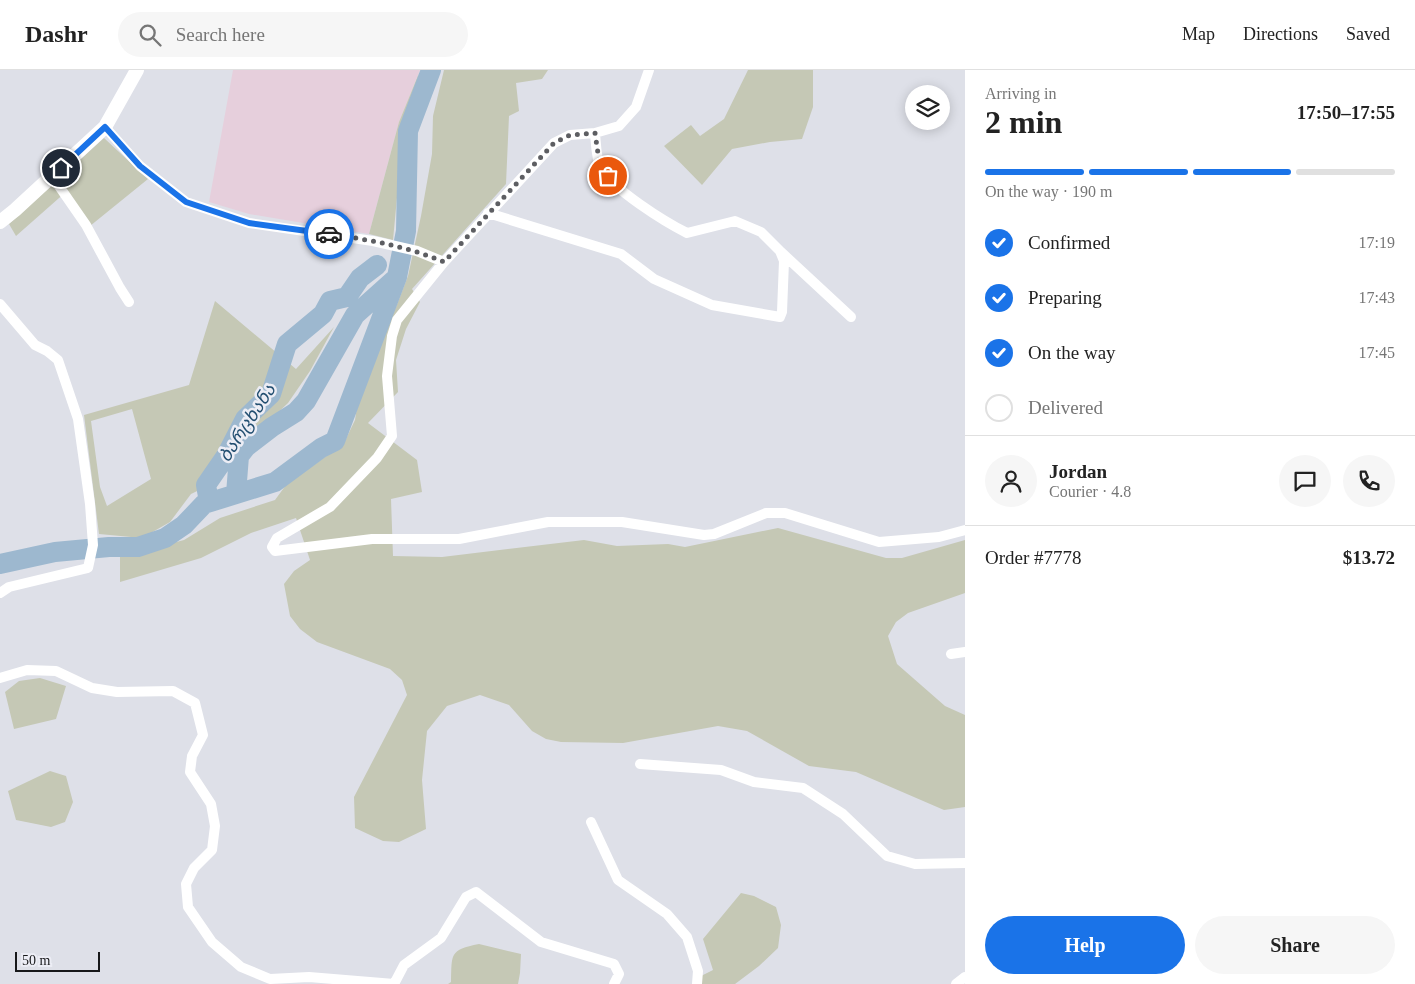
<!DOCTYPE html>
<meta charset="utf-8">
<style>
:root{--surface:#fff;--page:#f6f6f6;--text:#222;--muted:#767676;--line:#e0e0e0;--accent:#1a73e8}
body{margin:0;font-family:"Times New Roman","Noto Sans Georgian",serif;background:var(--page);color:var(--text);height:100vh;display:flex;flex-direction:column;font-size:19px;white-space:nowrap}
*{box-sizing:border-box;margin:0}
p{font-size:16px;color:var(--muted)}
.icon{flex:none;width:28px;height:28px;fill:none;stroke:currentColor;stroke-width:2;stroke-linecap:round;stroke-linejoin:round}
.map{position:relative;flex:1;overflow:hidden}
.drawer{display:flex;flex-direction:column;background:var(--surface);width:450px}
.drawer>*{flex:none}
.fabs{position:absolute;left:905px;top:15px;display:grid;gap:10px}
.fabs a{display:grid;place-items:center;width:45px;height:45px;border-radius:50%;background:var(--surface);box-shadow:0 2px 12px #0003;font-size:25px}
.scale{position:absolute;left:15px;bottom:12px;width:85px;box-sizing:border-box;padding-left:5px;border:2px solid #17181a;border-top:0;font-size:14px;line-height:18px;white-space:nowrap;color:#17181a;-webkit-text-stroke:4px #ecedf5;paint-order:stroke}
.pin{position:absolute;display:grid;place-items:center;width:42px;height:42px;color:#fff;margin:-21px;border:2px solid #fff;border-radius:50%;box-shadow:0 1px 5px #0007}
.courier{position:absolute;display:grid;place-items:center;width:50px;height:50px;margin:-25px;border:4px solid #1a73e8;border-radius:50%;background:#fff;color:#222;box-shadow:0 1px 6px #0007}
.head em{font-style:normal;font-weight:600}
.head div{display:flex;flex-direction:column-reverse}
.head{display:flex;align-items:center;justify-content:space-between;height:85px;padding:0 20px}
h1{font-size:32px;font-weight:600;line-height:38px}
.bar{display:grid;grid-template-columns:repeat(4,1fr);gap:8px 5px;align-content:center;height:60px;padding:0 20px}
.bar i{height:6px;border-radius:4px;background:var(--line)}
.bar .active{background:var(--accent)}
.bar p{grid-column:span 4}
.line{display:flex;align-items:center;gap:12px;padding:0 20px;border-top:1px solid var(--line)}
.line div{flex:1}
.round{display:grid;place-items:center;flex:none;width:52px;height:52px;border-radius:26px;background:var(--page)}
ol{padding:0 20px;list-style:none}
li{display:flex;align-items:center;gap:15px;height:55px}
li p{margin-inline-start:auto}
li .icon{padding:5px;border-radius:50%;background:var(--accent);color:#fff;stroke-width:4}
li:last-child{color:var(--muted)}
li i{width:28px;height:28px;border:2px solid var(--line);border-radius:50%}
.button{display:flex;gap:10px;margin-top:auto;padding:10px 20px}
.button a{flex:1;height:58px;border-radius:30px;background:var(--accent);color:#fff;font-size:20px;font-weight:600;line-height:58px;text-align:center}
.button a+a{background:var(--page);color:var(--text)}
header{display:flex;align-items:center;gap:30px;box-sizing:border-box;height:70px;padding:0 25px;background:var(--surface);border-bottom:1px solid var(--line)}
header strong{font-size:24px}
nav{display:flex;gap:28px;margin-inline-start:auto;font-size:18px}
.search{width:350px;height:45px;background:var(--page);display:flex;align-items:center;gap:12px;box-sizing:border-box;padding:0 18px;border-radius:28px;color:var(--muted);font-size:19px}
main{display:flex;flex:1;min-height:0}
.map>svg:first-child{display:block}
.industrial{fill:#e6cfdc}
.green{fill:#c5c8b5;fill-rule:evenodd}
.lines{fill:none;stroke-linecap:round;stroke-linejoin:round}
.river{stroke:#9db8cf;stroke-width:20}
.street{stroke:#fff;stroke-width:10}
.secondary{stroke:#fff;stroke-width:14}
.done{stroke:#5d5e62;stroke-width:5;stroke-dasharray:0 9}
.route{stroke:#1a73e8;stroke-width:6}
.labels{text-anchor:middle;stroke-width:5;stroke-linejoin:round;paint-order:stroke}
.water-label{font-size:18px;font-style:italic;fill:#224e70;stroke:#ecedf5}
</style>
<header>
<strong>Dashr</strong>
<div class="search"><svg class="icon" aria-label="search" viewBox="0 0 24 24"><circle cx="10" cy="10" r="6"/><path d="M15 15l6 6"/></svg>Search here</div>
<nav><a>Map</a><a>Directions</a><a>Saved</a></nav>
</header>
<main>
<div class="map">
<svg width="965" height="914" viewBox="0 0 965 914">
<rect width="100%" height="100%" fill="#dee0e8"/>
<path class="industrial" d="M 233,0 L 420,0 L 399,52 L 369,164 L 249,144 L 209,132 Z"/>
<path class="green" d="M 444,0 L 548,0 L 542,9 L 516,13 L 519,41 L 509,46 L 506,114 L 412,219 L 420,232 L 406,259 L 396,290 L 398,322 L 368,353 L 417,390 L 422,422 L 391,429 L 393,486 L 442,487 L 584,470 L 617,476 L 668,474 L 685,477 L 778,458 L 886,488 L 902,488 L 965,470 L 965,523 L 908,543 L 896,552 L 888,566 L 897,594 L 945,636 L 965,645 L 965,737 L 944,740 L 856,702 L 809,696 L 747,661 L 718,656 L 623,673 L 561,672 L 546,669 L 532,661 L 509,635 L 480,625 L 447,636 L 427,661 L 422,710 L 426,759 L 399,772 L 383,771 L 355,758 L 354,727 L 407,625 L 402,610 L 390,599 L 317,572 L 300,559 L 290,546 L 284,514 L 294,501 L 310,490 L 296,448 L 251,463 L 201,488 L 120,512 L 120,487 L 184,470 L 220,448 L 275,430 L 294,404 L 314,395 L 344,373 L 355,350 L 360,317 L 376,276 L 396,237 L 408,206 L 421,146 L 432,84 L 433,46 Z
M 748,0 L 813,0 L 813,37 L 802,69 L 770,72 L 732,79 L 702,115 L 664,76 L 691,55 L 700,66 L 724,49 Z
M 419,3 L 403,64 L 393,170 L 369,164 L 399,52 Z
M 104,68 L 148,109 L 90,156 L 67,121 L 16,166 L 9,154 Z
M 215,231 L 296,299 L 334,257 L 310,301 L 288,333 L 268,352 L 240,372 L 218,411 L 191,424 L 170,452 L 142,468 L 99,464 L 84,345 L 189,315 ZM 132,339 L 151,409 L 107,436 L 100,417 L 91,351 Z
M 40,608 L 66,616 L 56,649 L 14,659 L 5,622 L 19,611 Z
M 50,701 L 66,706 L 73,732 L 65,752 L 51,757 L 16,750 L 8,721 Z
M 741,823 L 754,826 L 776,837 L 781,855 L 778,878 L 759,896 L 735,914 L 700,914 L 701,906 L 713,900 L 703,869 Z
M 479,874 L 521,884 L 520,903 L 518,914 L 448,914 L 451,912 C 452,884 449,880 479,874 Z"/>
<g class="lines">
<path class="river" d="M 236,424 L 239,386 L 246,377 L 272,357 L 296,342 L 306,331 L 355,245 L 394,210
M 209,432 L 206,415 L 226,386 L 245,349 L 271,324 L 287,274 L 323,244 L 330,231 L 347,227 L 360,208 L 377,195
M 0,494 L 55,482 L 109,477 L 138,477 L 165,468 L 184,455 L 204,434 L 275,412 L 321,378 L 335,371 L 397,207 L 406,161 L 408,61 L 431,0"/>
<path class="street" d="M 649,0 L 636,37 L 619,56 L 595,63 L 570,65 L 554,73 L 444,192 L 397,250 L 392,266 L 387,306 L 392,366 L 377,388 L 330,437 L 277,468 L 272,477 L 275,481 L 372,469 L 459,469 L 548,452 L 622,452 L 704,465 L 714,464 L 766,443 L 785,443 L 879,472 L 939,467 L 965,460
M 105,57 L 140,96 L 186,132 L 249,153 L 373,171 L 417,181 L 444,192
M 52,106 L 86,155 L 120,218 L 129,232
M 488,143 L 621,184 L 654,209 L 712,235 L 780,247 L 782,242 L 784,191 L 780,181 L 761,162 L 735,151 L 687,163 C 665,152 612,119 601,98 C 596,89 596,73 595,63
M 781,182 L 851,247
M 0,234 L 35,275 L 47,281 L 58,290 L 78,349 L 90,434 L 93,475 L 88,498 L 9,517 L 0,523
M 951,584 L 965,582
M 0,608 L 27,600 L 56,601 L 92,618 L 117,622 L 173,621 L 195,633 L 203,665 L 192,686 L 190,702 L 211,734 L 215,756 L 212,780 L 194,798 L 186,814 L 188,837 L 212,872 L 241,897 L 270,909 L 309,907 L 394,914 L 404,895 L 441,868 L 466,827 L 476,822 L 541,872 L 614,894 L 619,904 L 614,914
M 640,694 L 721,700 L 754,712 L 803,718 L 843,744 L 887,786 L 915,794 L 965,793
M 591,752 L 618,810 L 667,844 L 687,867 L 698,901 L 697,914
M 956,914 L 965,907"/>
<path class="secondary" d="M 0,152 L 15,140 L 105,57 L 137,0"/>
</g>
<g class="lines">
<path class="done" d="M 329,164 C 370,170 406,176 444,192 L 554,73 L 570,65 L 595,63 L 600,97 L 608,106"/>
<path class="route" d="M 61,98 L 105,57 L 140,96 L 186,132 L 249,153 L 329,164"/>
</g>
<g class="labels">
<g class="water-label">
<text transform="translate(247 353) rotate(-57)" y="6">ბარცხანა</text>
</g>
</g>
</svg>
<div class="fabs">
<a><svg class="icon" aria-label="layers" viewBox="0 0 24 24"><path d="M12 4l9 5-9 5-9-5zM3 14l9 5 9-5"/></svg></a>
</div>
<div class="scale">50 m</div>
<div class="pin" style="left:608px;top:106px;background:#ea580c"><svg class="icon" aria-label="bag" viewBox="0 0 24 24"><path d="M5 8h14l-1 12H6zM9 8a3 3 0 0 1 6 0"/></svg></div>
<div class="pin" style="left:61px;top:98px;background:#1f2937"><svg class="icon" aria-label="home" viewBox="0 0 24 24"><path d="M3 11l9-7 9 7M6 9v11h12V9"/></svg></div>
<div class="courier" style="left:329px;top:164px"><svg class="icon" aria-label="car" viewBox="0 0 24 24"><path d="M5 17H2v-5l4-1 3-4h7l3 4 3 1v5h-3M9 17h6M6 11h13"/><circle cx="7" cy="17" r="2"/><circle cx="17" cy="17" r="2"/></svg></div>
</div>
<section class="drawer">
<div class="head"><div><h1>2 min</h1><p>Arriving in</p></div><em>17:50–17:55</em></div>
<div class="bar"><i class="active"></i><i class="active"></i><i class="active"></i><i></i><p>On the way · 190 m</p></div>
<ol>
<li><svg class="icon" aria-label="check" viewBox="0 0 24 24"><path d="M5 12l5 5 9-10"/></svg>Confirmed<p>17:19</p></li>
<li><svg class="icon" aria-label="check" viewBox="0 0 24 24"><path d="M5 12l5 5 9-10"/></svg>Preparing<p>17:43</p></li>
<li><svg class="icon" aria-label="check" viewBox="0 0 24 24"><path d="M5 12l5 5 9-10"/></svg>On the way<p>17:45</p></li>
<li><i></i>Delivered</li>
</ol>
<div class="line" style="height:90px"><a class="round"><svg class="icon" aria-label="person" viewBox="0 0 24 24"><circle cx="12" cy="8" r="4"/><path d="M4 21q1-7 8-7t8 7"/></svg></a><div><b>Jordan</b><p>Courier · 4.8</p></div><a class="round"><svg class="icon" aria-label="chat" viewBox="0 0 24 24"><path d="M4 5h16v11H9l-5 4z"/></svg></a><a class="round"><svg class="icon" aria-label="phone" viewBox="0 0 24 24"><path d="M5 4h4l2 5-3 2q2 4 5 5l2-3 5 2v4C11 20 4 13 5 4z"/></svg></a></div>
<div class="line" style="height:65px"><div>Order #7778</div><b>$13.72</b></div>
<div class="button"><a>Help</a><a>Share</a></div>
</section>
</main>
